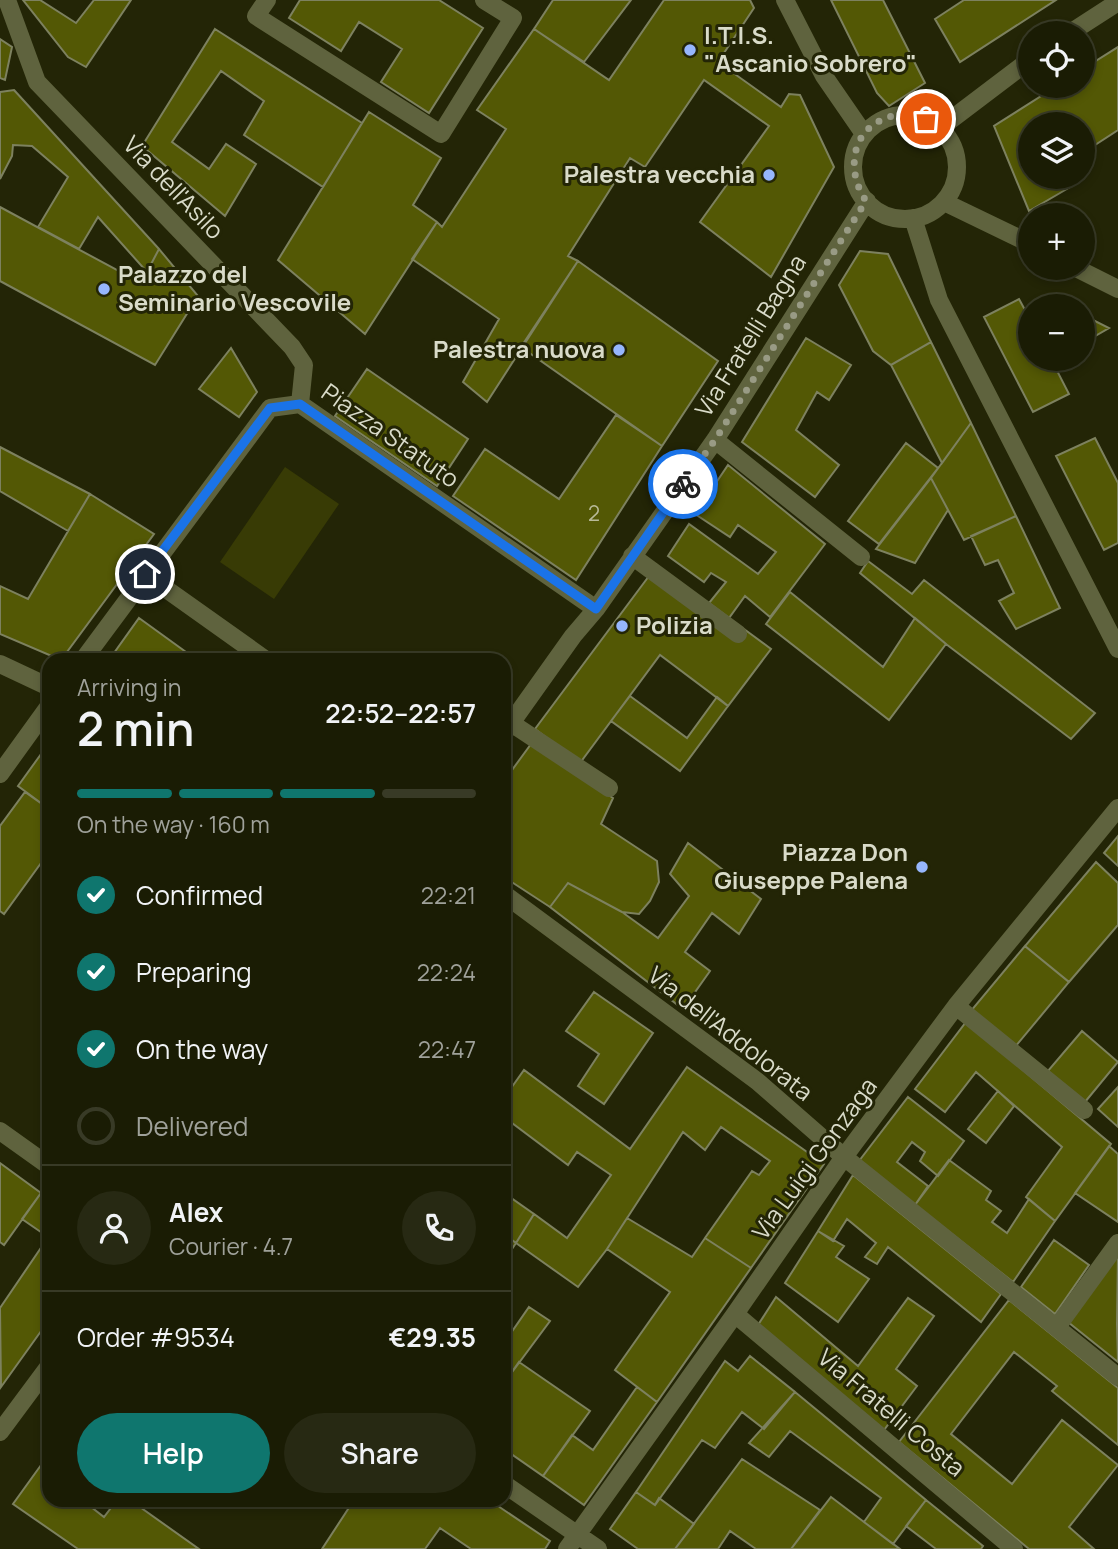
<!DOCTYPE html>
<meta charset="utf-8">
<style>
:root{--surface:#1a1c04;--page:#272913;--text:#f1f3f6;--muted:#9fa19a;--line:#383a26;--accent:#0f766e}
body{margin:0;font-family:Manrope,sans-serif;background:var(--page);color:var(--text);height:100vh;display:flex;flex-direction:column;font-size:26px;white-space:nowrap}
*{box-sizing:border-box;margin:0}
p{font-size:23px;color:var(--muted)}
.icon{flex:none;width:38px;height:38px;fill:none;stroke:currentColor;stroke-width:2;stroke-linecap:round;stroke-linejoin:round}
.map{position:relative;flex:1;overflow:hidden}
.panel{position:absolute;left:42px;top:653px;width:469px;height:854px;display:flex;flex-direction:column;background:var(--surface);border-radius:21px;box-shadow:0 4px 10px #0003,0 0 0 2px var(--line)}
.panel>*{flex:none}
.fabs{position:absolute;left:1018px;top:21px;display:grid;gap:14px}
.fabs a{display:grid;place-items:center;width:77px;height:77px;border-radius:50%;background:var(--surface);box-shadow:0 4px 10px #0003,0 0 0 2px var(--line);font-size:35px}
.pin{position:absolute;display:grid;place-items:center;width:60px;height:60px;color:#fff;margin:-30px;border:4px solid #fff;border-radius:50%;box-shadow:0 2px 7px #0007}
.courier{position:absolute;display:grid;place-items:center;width:70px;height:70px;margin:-35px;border:5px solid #1a73e8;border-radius:50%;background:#fff;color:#222;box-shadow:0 2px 9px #0007}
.headline em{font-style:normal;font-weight:600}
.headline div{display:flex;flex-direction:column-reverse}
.headline{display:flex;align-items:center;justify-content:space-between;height:119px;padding:0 35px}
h1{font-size:46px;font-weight:600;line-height:52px}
.bar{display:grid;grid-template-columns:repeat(4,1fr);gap:10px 7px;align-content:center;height:84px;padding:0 35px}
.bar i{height:9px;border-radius:5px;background:var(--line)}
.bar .selected{background:var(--accent)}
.bar p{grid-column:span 4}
.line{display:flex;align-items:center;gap:18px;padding:0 35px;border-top:2px solid var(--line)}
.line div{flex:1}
.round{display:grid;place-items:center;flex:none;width:74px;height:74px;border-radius:37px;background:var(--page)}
ol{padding:0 35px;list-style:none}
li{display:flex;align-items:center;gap:21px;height:77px}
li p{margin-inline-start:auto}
li .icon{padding:7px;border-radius:50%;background:var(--accent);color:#fff;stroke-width:4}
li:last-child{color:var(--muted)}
li i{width:38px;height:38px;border:4px solid var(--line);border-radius:50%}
.cta{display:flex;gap:14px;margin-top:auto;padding:14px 35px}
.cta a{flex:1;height:80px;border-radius:42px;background:var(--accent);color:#fff;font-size:28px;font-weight:600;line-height:80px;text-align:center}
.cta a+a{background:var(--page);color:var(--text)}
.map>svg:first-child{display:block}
.green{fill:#383b05}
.building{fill:#535805;stroke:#7d815f;stroke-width:2}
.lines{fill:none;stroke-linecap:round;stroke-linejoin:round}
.minor{stroke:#5f633e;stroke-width:18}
.done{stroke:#999b85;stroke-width:7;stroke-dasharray:0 12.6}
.route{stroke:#1a73e8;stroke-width:9}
.poi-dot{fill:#96b6fd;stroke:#232506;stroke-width:2.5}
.labels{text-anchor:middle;stroke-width:6;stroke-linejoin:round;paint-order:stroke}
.number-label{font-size:21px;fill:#b8ba98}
.poi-label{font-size:24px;font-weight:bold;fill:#d9dbc9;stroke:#232506;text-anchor:start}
.street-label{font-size:24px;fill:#d9dbc9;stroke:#232506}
</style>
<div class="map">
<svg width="1118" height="1549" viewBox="0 0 1118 1549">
<rect width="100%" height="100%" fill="#232506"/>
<path class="green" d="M 285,467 L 339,504 L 274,599 L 220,562 Z"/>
<path class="building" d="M 23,0 L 40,0 L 76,23 L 94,0 L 131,0 L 86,67 L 68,57 Z
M 300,0 L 439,0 L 483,28 L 429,113 L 381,82 L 402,49 L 359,22 L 341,51 L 289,18 Z
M 553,0 L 631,0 L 584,62 L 534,29 Z
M 664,0 L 750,0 L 754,8 L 718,62 L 781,107 L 789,94 L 800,95 L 834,167 L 771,277 L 700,222 L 769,126 L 704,80 L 645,167 L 630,158 L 568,256 L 578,261 L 487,402 L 463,382 L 499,319 L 412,259 L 437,222 L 442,227 L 506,129 L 477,110 L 534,29 L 609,80 Z
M 831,0 L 883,0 L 925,83 L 889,106 L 877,93 Z
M 964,0 L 1056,0 L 960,62 L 935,19 Z
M 215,29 L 362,123 L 323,187 L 244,135 L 264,101 L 221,71 L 172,142 L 209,169 L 226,144 L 256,164 L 225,216 L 142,146 Z
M 0,39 L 12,47 L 5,80 L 0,78 Z
M 1118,47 L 1118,130 L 1095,145 L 1089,139 L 1083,143 L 1083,124 L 1031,124 L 1031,177 L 1067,177 L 1072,186 L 1029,211 L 994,126 L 1057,86 L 1083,86 L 1083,69 Z
M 14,90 L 159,249 L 147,272 L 98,217 L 79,249 L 38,227 L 68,177 L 32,146 L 13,145 L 12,156 L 0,179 L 0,92 Z
M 369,112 L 441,158 L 413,205 L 437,222 L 365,334 L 278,260 Z
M 0,207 L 141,283 L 159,249 L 198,296 L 155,365 L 0,281 Z
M 860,251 L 888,254 L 931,342 L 891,365 L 873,351 L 839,285 Z
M 578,261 L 718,361 L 662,446 L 521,347 Z
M 1019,299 L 1031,321 L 1031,359 L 1051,359 L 1069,394 L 1033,412 L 984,317 Z
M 1083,315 L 1109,328 L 1083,343 Z
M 806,338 L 851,365 L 829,400 L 817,392 L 796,430 L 839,465 L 815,497 L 742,442 Z
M 931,342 L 971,423 L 942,463 L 891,365 Z
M 231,348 L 257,392 L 239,417 L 199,389 Z
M 367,369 L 468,439 L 437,486 L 335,416 Z
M 616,415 L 662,446 L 576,580 L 453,496 L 485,449 L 559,499 Z
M 971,423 L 1016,516 L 964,540 L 931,478 Z
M 1095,438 L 1118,483 L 1118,543 L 1104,550 L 1056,456 Z
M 906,443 L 938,468 L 879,544 L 848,521 Z
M 0,447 L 90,494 L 68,531 L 0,491 Z
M 728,465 L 825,544 L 770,617 L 745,596 L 729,618 L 709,603 L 726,582 L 711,573 L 704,582 L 668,556 L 689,524 L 758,574 L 776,552 L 738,525 L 730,537 L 695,514 Z
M 931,478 L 948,510 L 915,563 L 876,549 Z
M 90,494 L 154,534 L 61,660 L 0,634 L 0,586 L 28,599 Z
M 1016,516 L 1060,608 L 1016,629 L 999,601 L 1014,593 L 998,560 L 985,565 L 971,536 Z
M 868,561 L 912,594 L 924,580 L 1095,713 L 1071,739 L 946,644 L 860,573 Z
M 649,576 L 744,629 L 771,649 L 728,706 L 660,655 L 580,763 L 535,729 Z
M 790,592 L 883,667 L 915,618 L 946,644 L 889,720 L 766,624 Z
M 139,618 L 197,660 L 109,660 Z
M 630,696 L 687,738 L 717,697 L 728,706 L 680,771 L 611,721 Z
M 49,743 L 49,809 L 18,786 Z
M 531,744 L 613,798 L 601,824 L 657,861 L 659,882 L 650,901 L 639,914 L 622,912 L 568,883 L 550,907 L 504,877 L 504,781 Z
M 25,792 L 49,809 L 45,816 L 49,819 L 49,852 L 4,914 L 0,911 L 0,826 Z
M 1118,836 L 1118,866 L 1104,853 Z
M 688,843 L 761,899 L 739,934 L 712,913 L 685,952 L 710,971 L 683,1009 L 550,907 L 568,883 L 622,912 L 658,938 L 689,896 L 670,874 Z
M 1096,862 L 1118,883 L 1118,925 L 1069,982 L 1025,946 Z
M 1025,946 L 1069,982 L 1015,1047 L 970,1012 Z
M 594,992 L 653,1033 L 604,1104 L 578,1086 L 599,1054 L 566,1031 Z
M 966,1022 L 1111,1144 L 1055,1221 L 1026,1197 L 1062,1147 L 976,1072 L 945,1112 L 915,1089 Z
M 1082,1031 L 1118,1062 L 1085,1102 L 1047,1072 Z
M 687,1067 L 824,1164 L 751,1268 L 705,1238 L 752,1171 L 759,1175 L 770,1161 L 721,1127 L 705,1150 L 683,1132 L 607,1249 L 578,1287 L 516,1243 L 534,1214 L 567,1238 L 611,1175 L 577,1152 L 568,1165 L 504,1117 L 504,1098 L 524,1070 L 630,1149 Z
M 1118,1087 L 1118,1127 L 1098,1109 Z
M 998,1091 L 1014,1106 L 986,1143 L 968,1129 Z
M 908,1097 L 964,1141 L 938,1176 L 920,1161 L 925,1152 L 912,1142 L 897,1162 L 928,1186 L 915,1205 L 859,1161 Z
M 1109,1146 L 1118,1154 L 1118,1222 L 1075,1193 Z
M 949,1160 L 991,1191 L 986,1200 L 1001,1211 L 992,1222 L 1007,1233 L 1029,1199 L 1055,1221 L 1013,1282 L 915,1205 Z
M 0,1163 L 41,1193 L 4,1245 L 0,1242 Z
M 853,1175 L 1001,1294 L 981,1322 L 888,1247 L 877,1264 L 865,1257 L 876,1243 L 847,1219 L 833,1241 L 818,1231 Z
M 41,1193 L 49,1199 L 48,1237 L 22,1219 Z
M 504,1193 L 534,1214 L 516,1243 L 504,1234 Z
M 627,1218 L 692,1257 L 705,1238 L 751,1268 L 657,1402 L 615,1370 L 670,1292 L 607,1249 Z
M 818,1231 L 844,1246 L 836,1257 L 869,1279 L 838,1322 L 785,1283 Z
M 504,1234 L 516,1243 L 504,1261 Z
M 49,1236 L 49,1320 L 1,1387 L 0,1308 Z
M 1054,1240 L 1089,1265 L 1055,1314 L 1021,1287 Z
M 1118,1253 L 1117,1324 L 1118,1362 L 1068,1322 Z
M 776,1297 L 858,1366 L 908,1298 L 934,1316 L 896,1369 L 917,1386 L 884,1430 L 758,1325 Z
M 1009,1300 L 1118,1388 L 1118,1445 L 1052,1391 L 1057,1386 L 1014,1352 L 951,1434 L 1012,1484 L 1062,1420 L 1118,1465 L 1069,1527 L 1094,1549 L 1029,1549 L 899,1442 Z
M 529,1307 L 550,1321 L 504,1383 L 504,1343 Z
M 750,1356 L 795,1392 L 764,1429 L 742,1412 L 715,1448 L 702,1440 L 655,1505 L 636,1492 L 725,1361 L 738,1371 Z
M 519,1362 L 590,1411 L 543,1476 L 504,1449 L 504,1383 Z
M 637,1387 L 657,1402 L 584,1505 L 543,1476 L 572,1435 L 593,1450 Z
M 795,1392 L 926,1500 L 893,1544 L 864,1522 L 881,1498 L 790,1431 L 769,1457 L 749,1443 Z
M 49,1454 L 49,1500 L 88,1500 L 86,1503 L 104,1517 L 117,1500 L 130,1500 L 199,1549 L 78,1549 L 13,1504 Z
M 742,1459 L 820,1510 L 791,1549 L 756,1549 L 730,1531 L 718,1549 L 675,1549 Z
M 636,1492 L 655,1505 L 659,1498 L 694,1524 L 675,1549 L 638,1549 L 610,1529 Z
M 831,1497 L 864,1522 L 900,1549 L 791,1549 Z
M 354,1500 L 489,1500 L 550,1541 L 545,1549 L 471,1549 L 440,1528 L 425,1549 L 322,1549 Z
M 926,1500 L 983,1546 L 981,1549 L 936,1549 L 906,1526 Z"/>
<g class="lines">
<path class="minor" d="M 7,0 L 37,82 L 292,347 L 304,365 L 300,404
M 267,0 L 256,16 L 441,134 L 513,18 L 484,0
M 785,0 L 824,76 L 864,134
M 1070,33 L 1118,2
M853 167a52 52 0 1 1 104 0a52 52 0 1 1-104 0Z
M 940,128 L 1031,59
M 944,202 L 1031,244
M 913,218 L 939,300 L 1118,649
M 1076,268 L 1118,289
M 715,440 L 861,557
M 632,556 L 738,634
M 145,574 L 266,660
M 83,660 L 270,408 L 300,404 L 596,609
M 0,664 L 49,687
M 511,723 L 609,788
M 504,733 L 573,636 L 596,609 L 715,440 L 867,201
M 0,774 L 49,706
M 504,894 L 757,1081 L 844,1157 L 1118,1377
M 956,1006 L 1084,1110
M 0,1131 L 49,1166
M 735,1314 L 1014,1549
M 1057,1327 L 1118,1243
M 0,1432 L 49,1366
M 504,1484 L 598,1549
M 567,1549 L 735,1314 L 844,1157 L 956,1006 L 1118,808"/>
</g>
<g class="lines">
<path class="done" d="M 683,484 L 715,440 L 866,201 C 845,170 851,126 893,116 C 904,113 915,116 926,119"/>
<path class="route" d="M 145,574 L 270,408 L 300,404 L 596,609 L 683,484"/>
</g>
<g class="poi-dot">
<circle cx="690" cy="50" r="7"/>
<circle cx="769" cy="175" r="7"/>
<circle cx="104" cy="289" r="7"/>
<circle cx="619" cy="350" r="7"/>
<circle cx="622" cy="626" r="7"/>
<circle cx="922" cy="867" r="7"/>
</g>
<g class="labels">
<g class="number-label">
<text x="594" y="521">2</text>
</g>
<g class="poi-label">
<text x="704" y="44">I.T.I.S.<tspan x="704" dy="28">"Ascanio Sobrero"</tspan></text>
<text x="755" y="183" text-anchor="end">Palestra vecchia</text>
<text x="118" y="283">Palazzo del<tspan x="118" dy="28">Seminario Vescovile</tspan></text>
<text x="605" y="358" text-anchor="end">Palestra nuova</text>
<text x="636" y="634">Polizia</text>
<text x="908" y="861" text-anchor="end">Piazza Don<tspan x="908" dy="28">Giuseppe Palena</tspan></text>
</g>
<g class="street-label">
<text transform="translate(173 188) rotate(46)" y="8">Via dell'Asilo</text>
<text transform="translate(751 336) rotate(-58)" y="8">Via Fratelli Bagna</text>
<text transform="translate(390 436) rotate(35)" y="8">Piazza Statuto</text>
<text transform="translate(730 1034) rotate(38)" y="8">Via dell'Addolorata</text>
<text transform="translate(815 1159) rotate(-54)" y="8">Via Luigi Gonzaga</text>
<text transform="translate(891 1413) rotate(40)" y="8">Via Fratelli Costa</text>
</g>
</g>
</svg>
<div class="fabs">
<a><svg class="icon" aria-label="locate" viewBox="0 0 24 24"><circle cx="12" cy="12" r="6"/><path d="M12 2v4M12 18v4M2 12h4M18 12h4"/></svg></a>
<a><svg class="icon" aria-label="layers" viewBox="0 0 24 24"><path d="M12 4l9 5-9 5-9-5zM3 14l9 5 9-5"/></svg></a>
<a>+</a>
<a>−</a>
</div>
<div class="pin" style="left:926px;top:119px;background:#ea580c"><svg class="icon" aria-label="bag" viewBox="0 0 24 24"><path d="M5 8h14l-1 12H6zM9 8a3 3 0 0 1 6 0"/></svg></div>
<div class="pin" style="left:145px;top:574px;background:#1f2937"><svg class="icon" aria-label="home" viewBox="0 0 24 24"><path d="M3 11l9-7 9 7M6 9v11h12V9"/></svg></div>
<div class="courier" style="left:683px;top:484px"><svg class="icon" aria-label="bike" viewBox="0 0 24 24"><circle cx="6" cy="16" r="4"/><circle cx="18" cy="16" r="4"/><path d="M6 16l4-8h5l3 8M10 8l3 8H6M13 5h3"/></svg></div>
<section class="panel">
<div class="headline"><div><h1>2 min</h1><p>Arriving in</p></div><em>22:52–22:57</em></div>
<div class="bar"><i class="selected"></i><i class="selected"></i><i class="selected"></i><i></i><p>On the way · 160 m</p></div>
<ol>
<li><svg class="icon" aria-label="check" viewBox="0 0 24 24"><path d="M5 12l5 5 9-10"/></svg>Confirmed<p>22:21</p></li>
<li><svg class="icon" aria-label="check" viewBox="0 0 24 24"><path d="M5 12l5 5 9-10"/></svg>Preparing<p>22:24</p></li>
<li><svg class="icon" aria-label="check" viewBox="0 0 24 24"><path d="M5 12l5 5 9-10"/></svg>On the way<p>22:47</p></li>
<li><i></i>Delivered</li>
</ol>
<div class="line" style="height:126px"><a class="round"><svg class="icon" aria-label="person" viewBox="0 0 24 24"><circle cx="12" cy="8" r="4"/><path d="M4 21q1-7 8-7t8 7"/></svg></a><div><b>Alex</b><p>Courier · 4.7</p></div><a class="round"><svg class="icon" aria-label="phone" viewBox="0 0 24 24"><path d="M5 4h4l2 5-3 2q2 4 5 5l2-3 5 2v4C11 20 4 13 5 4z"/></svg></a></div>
<div class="line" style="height:91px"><div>Order #9534</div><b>€29.35</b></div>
<div class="cta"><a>Help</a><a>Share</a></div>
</section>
</div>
